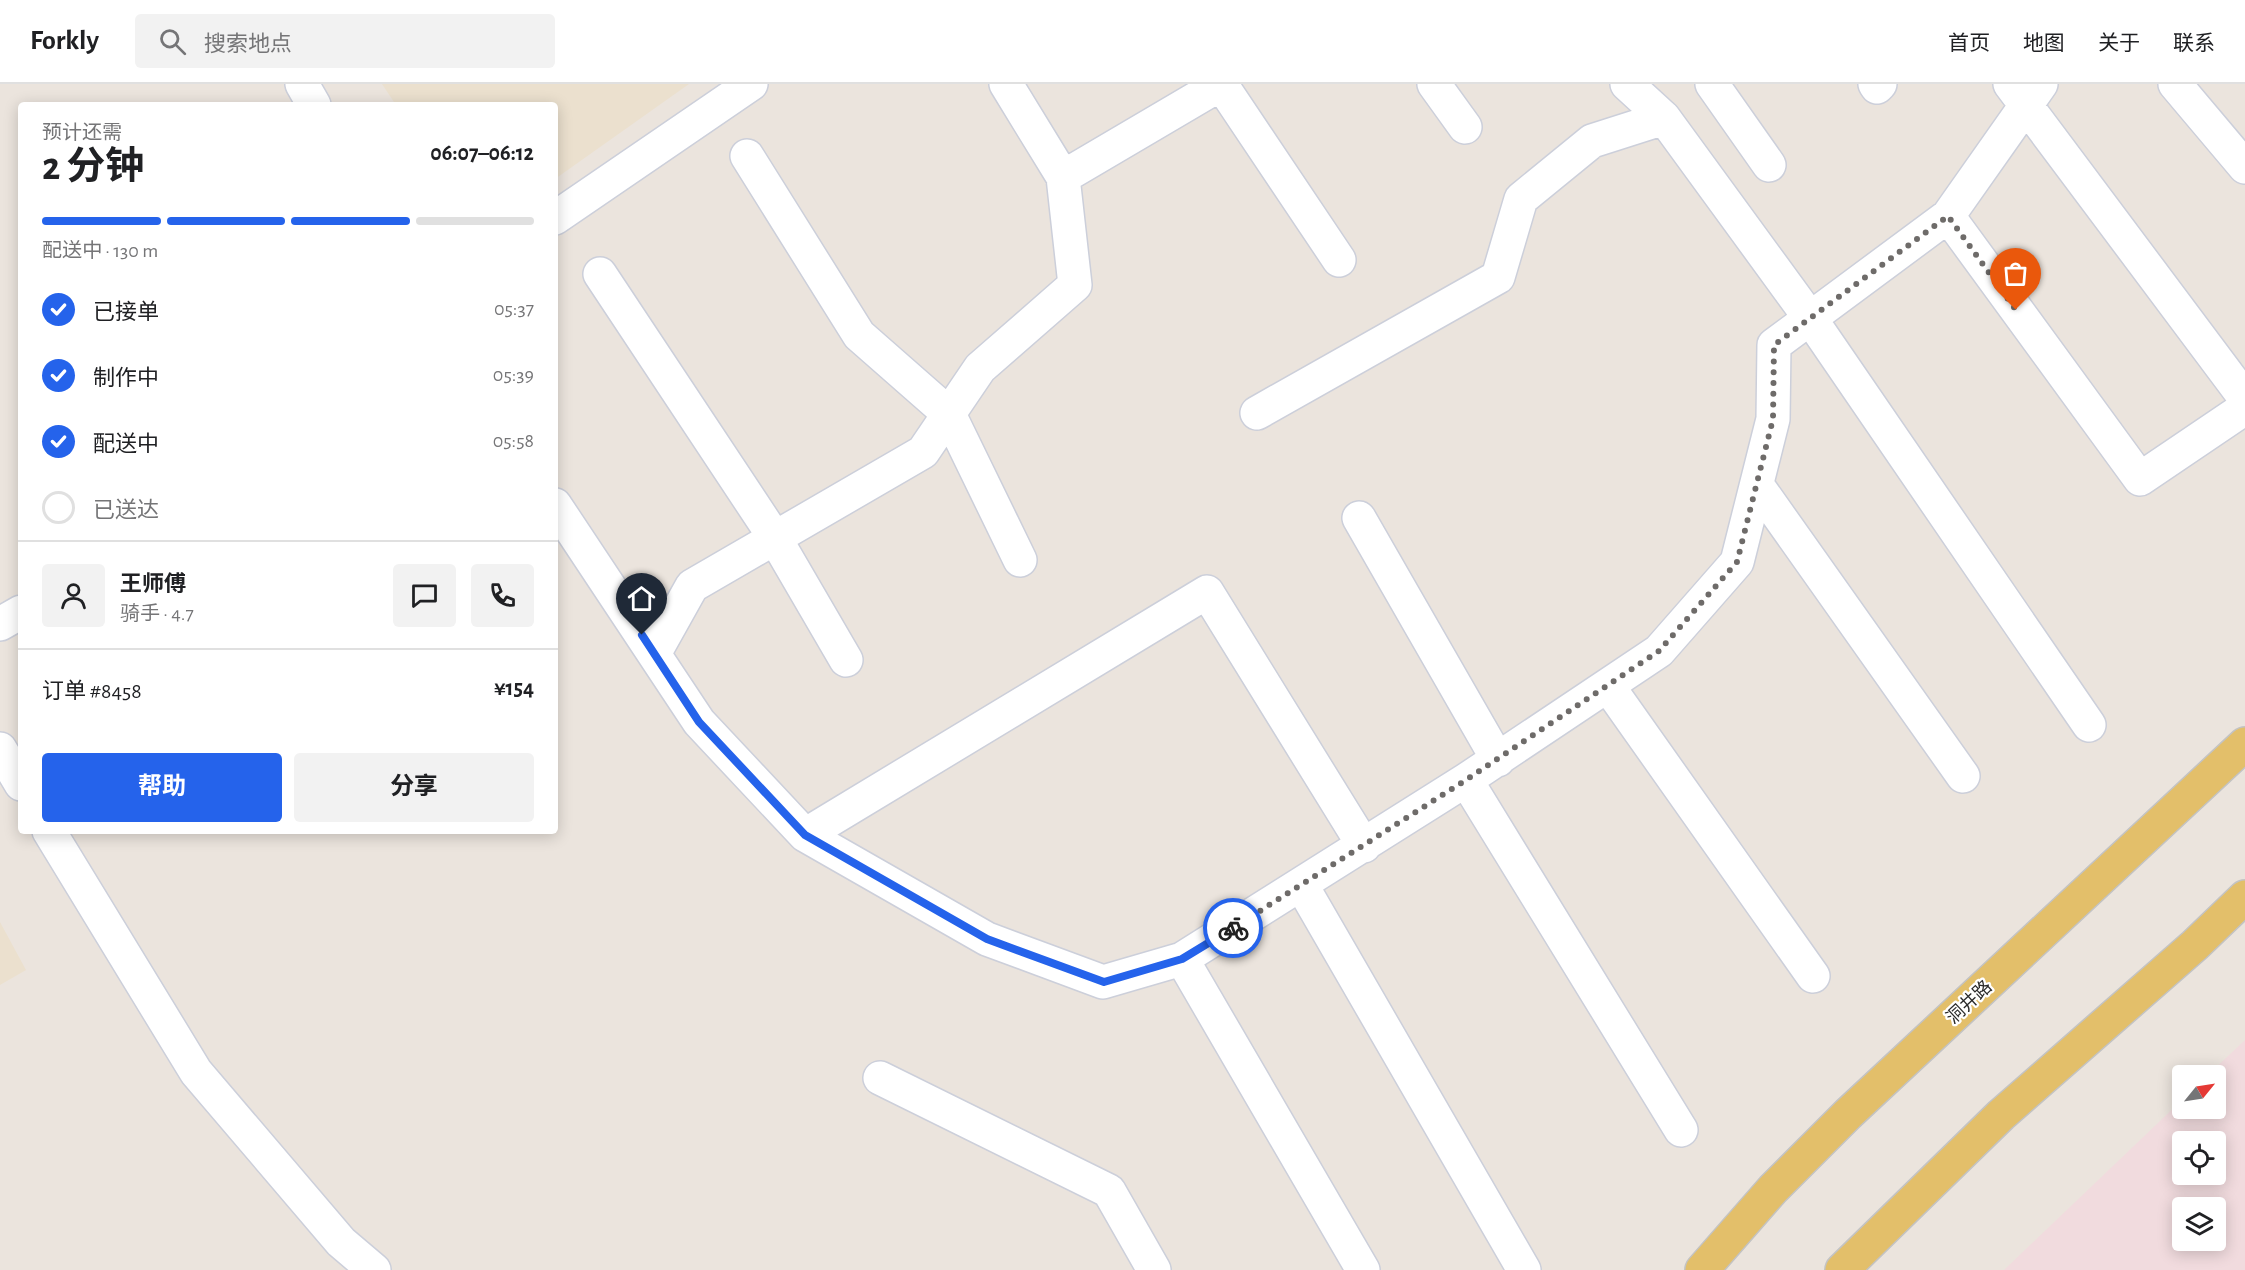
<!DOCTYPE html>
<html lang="zh">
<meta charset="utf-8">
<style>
:root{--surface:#fff;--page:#f2f2f2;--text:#202124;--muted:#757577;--line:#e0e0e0;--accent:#2563eb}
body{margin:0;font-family:"Alegreya Sans","Noto Sans SC",sans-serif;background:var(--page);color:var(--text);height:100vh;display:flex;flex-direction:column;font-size:22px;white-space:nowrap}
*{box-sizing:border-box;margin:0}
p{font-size:20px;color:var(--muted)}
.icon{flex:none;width:33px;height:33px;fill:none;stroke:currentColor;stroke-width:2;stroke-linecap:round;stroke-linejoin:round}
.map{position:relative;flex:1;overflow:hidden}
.panel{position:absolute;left:18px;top:18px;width:540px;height:732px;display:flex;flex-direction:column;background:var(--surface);border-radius:6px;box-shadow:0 3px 15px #0003}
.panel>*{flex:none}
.needle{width:39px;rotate:60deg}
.fabs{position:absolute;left:2172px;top:981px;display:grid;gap:12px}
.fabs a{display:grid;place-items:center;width:54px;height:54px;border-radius:6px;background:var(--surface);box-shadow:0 3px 15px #0003;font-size:30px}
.pin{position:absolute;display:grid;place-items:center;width:51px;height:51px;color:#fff;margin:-62px -26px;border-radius:50% 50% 50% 0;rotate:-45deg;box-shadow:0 0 6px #0007}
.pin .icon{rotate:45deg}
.courier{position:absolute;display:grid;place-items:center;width:60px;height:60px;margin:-30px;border:4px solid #2563eb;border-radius:50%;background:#fff;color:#222;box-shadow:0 2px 8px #0007}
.overview em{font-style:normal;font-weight:700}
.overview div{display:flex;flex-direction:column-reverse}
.overview{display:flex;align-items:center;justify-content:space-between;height:102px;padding:0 24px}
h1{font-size:39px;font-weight:700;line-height:45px}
.bar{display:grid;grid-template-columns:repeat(4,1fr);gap:9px 6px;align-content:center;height:72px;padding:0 24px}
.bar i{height:8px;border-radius:4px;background:var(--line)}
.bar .active{background:var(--accent)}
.bar p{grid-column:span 4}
.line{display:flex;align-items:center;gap:15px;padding:0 24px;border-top:2px solid var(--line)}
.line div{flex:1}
.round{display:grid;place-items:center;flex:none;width:63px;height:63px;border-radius:6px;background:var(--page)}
ol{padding:0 24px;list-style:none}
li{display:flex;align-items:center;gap:18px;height:66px}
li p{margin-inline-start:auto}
li .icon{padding:6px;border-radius:50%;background:var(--accent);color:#fff;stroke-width:4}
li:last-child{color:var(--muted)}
li i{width:33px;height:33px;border:3px solid var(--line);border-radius:50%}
.button{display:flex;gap:12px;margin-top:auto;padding:12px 24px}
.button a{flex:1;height:69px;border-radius:6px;background:var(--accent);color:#fff;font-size:24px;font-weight:700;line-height:69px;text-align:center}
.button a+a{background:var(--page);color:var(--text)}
header{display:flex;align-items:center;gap:36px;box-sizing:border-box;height:84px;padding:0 30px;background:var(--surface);border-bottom:2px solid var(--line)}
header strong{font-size:28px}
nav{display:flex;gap:33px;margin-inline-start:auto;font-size:21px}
.search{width:420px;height:54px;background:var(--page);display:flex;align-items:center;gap:15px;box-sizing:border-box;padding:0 21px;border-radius:6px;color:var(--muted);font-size:22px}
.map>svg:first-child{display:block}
.education{fill:#ebe0ce}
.medical{fill:#f1dbde;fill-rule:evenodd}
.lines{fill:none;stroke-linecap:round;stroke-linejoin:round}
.minor-casing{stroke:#cccfda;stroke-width:36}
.primary-casing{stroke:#c3c3c3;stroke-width:36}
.minor{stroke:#fff;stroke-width:33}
.primary{stroke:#e3bf6a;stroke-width:33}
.done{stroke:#6e6b69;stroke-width:6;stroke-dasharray:0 10.8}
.route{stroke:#2563eb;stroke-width:8}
.labels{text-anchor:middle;stroke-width:4.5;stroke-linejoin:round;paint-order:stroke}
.street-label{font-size:18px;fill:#2a2a2a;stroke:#fff}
</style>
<header>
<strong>Forkly</strong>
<div class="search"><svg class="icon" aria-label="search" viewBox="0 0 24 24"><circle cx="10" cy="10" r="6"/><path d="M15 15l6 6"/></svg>搜索地点</div>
<nav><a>首页</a><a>地图</a><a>关于</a><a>联系</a></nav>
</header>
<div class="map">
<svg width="2245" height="1186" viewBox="0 0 2245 1186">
<rect width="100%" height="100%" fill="#ebe4dd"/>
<path class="education" d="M 382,0 L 689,0 L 555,95 L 555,21 L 396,21 Z
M 0,838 L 26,886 L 0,901 Z"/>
<path class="medical" d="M 2245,956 L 2245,1186 L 2004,1186 L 2182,1016 L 2182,1024 L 2216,1024 L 2216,992 L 2208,991 ZM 2182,1058 L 2216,1058 L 2216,1090 L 2182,1090 ZM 2182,1124 L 2216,1124 L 2216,1156 L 2182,1156 Z"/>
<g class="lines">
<defs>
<path id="minor" d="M 302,0 L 314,21
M 1221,0 L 1339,176
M 1434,0 L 1465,43
M 1627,0 L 1664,34
M 1712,0 L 1769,81
M 1875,0 L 1877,3 L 1880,0
M 2010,0 L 2245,314
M 2175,0 L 2245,83
M 747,72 L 859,251 L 949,330 L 1020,476
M 1063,93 L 1221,0
M 1948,132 L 2140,395 L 2245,324
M 555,134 L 751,0
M 600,190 L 775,454 L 846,576
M 1257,329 L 1498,193 L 1521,115 L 1592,57 L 1664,34 L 1810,234 L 2089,641
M 1757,401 L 1963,692
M 555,421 L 699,638 L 805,751 L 987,855 L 1103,898 L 1182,875 L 1466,696 L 1659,567 L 1737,478 L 1773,335 L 1774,261 L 1948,132 L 2041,0
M 1359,434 L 1498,676
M 0,540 L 21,528
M 654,570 L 692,502 L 923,368 L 980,284 L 1075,201 L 1063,93 L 1006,0
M 1608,602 L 1813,892
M 0,665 L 21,700
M 1466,696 L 1681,1046
M 49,747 L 196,988 L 341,1158 L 374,1186
M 805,751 L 1207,508 L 1364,762
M 1302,802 L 1524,1186
M 1182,875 L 1363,1186
M 880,994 L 1109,1107 L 1154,1186"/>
<path id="primary" d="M 1702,1186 L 1773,1105 L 1848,1030 L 2245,660
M 1842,1186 L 2001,1031 L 2195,861 L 2245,813"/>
</defs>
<use href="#minor" class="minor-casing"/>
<use href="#primary" class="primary-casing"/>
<use href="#minor" class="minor"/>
<use href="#primary" class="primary"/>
</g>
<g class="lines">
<path class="done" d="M 1233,844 L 1466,696 L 1659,567 L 1737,478 L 1773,335 L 1774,261 L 1948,132 L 2016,226"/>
<path class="route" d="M 642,551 L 699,638 L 805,751 L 987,855 L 1104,898 L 1182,875 L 1233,844"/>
</g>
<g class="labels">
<g class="street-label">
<text transform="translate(1969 918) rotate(-43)" y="6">洞井路</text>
</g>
</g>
</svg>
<div class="fabs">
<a><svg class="needle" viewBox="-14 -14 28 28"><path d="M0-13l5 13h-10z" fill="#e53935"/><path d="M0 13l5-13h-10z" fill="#757577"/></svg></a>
<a><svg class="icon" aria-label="locate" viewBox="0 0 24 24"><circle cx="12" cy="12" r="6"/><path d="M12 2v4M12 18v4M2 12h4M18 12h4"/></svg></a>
<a><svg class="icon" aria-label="layers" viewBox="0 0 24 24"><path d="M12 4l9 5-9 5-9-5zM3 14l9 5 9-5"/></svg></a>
</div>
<div class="pin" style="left:2016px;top:226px;background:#ea580c"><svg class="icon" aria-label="bag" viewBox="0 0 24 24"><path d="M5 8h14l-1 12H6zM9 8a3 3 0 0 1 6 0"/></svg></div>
<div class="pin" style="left:642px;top:551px;background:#1f2937"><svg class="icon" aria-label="home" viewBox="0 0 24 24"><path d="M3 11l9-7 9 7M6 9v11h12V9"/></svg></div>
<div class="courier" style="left:1233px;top:844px"><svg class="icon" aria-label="bike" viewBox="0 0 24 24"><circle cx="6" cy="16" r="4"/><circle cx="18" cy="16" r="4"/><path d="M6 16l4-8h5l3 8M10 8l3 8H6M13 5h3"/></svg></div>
<section class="panel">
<div class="overview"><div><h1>2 分钟</h1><p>预计还需</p></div><em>06:07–06:12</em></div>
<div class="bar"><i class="active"></i><i class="active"></i><i class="active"></i><i></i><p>配送中 · 130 m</p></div>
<ol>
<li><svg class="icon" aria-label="check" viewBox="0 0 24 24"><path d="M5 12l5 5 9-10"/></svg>已接单<p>05:37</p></li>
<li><svg class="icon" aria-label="check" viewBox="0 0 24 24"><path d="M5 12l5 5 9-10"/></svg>制作中<p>05:39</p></li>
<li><svg class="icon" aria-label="check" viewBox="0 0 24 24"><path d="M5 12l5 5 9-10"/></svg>配送中<p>05:58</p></li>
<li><i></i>已送达</li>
</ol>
<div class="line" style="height:108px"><a class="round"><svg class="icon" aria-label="person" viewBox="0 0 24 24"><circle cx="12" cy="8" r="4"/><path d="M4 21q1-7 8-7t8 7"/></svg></a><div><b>王师傅</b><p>骑手 · 4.7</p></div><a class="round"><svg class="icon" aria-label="chat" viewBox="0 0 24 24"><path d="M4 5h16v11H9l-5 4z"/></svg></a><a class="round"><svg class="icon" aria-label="phone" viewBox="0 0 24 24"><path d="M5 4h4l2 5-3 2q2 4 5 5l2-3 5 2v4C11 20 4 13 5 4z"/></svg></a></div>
<div class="line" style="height:78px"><div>订单 #8458</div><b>¥154</b></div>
<div class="button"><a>帮助</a><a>分享</a></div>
</section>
</div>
